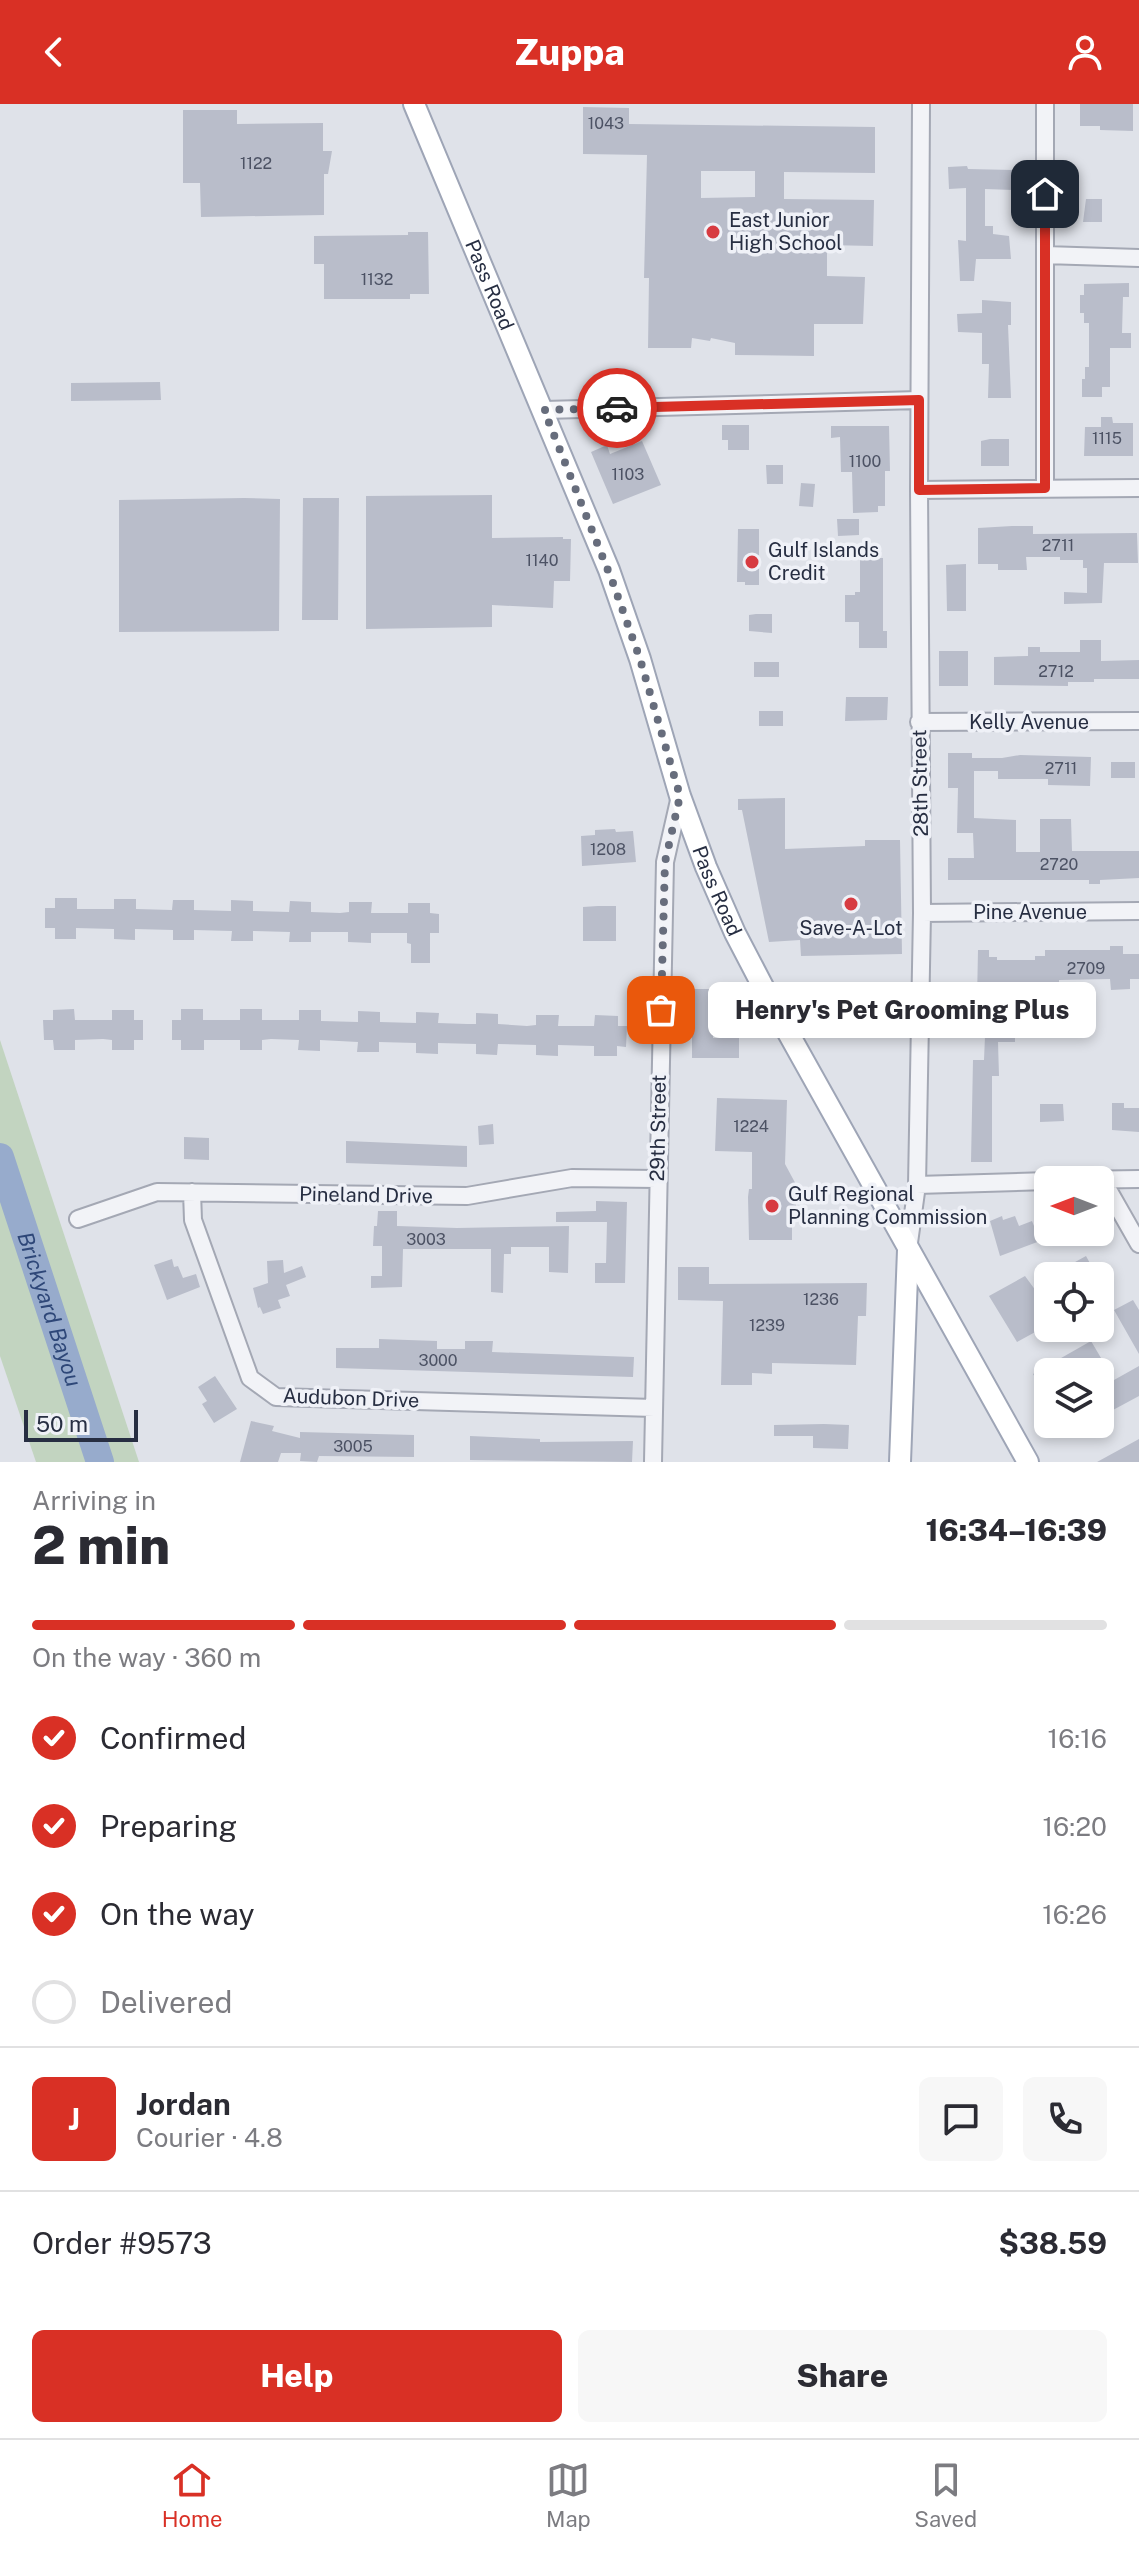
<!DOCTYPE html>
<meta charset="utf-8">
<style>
:root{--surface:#fff;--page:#f7f7f7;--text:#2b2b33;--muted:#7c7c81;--line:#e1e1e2;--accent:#d93025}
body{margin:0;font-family:"Public Sans",sans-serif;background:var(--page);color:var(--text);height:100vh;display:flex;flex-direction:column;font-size:30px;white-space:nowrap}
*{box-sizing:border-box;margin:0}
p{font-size:26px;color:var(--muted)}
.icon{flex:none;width:44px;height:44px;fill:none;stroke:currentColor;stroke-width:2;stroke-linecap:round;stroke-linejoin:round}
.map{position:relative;height:1358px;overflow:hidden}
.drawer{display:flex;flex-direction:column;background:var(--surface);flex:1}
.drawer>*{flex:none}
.needle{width:52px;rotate:270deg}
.tools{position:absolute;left:1034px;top:1062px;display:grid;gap:16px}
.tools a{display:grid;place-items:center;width:80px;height:80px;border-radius:12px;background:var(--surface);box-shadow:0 4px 12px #0003;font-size:40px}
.scale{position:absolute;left:24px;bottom:20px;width:114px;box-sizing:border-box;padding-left:8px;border:4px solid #272e42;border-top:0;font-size:22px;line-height:28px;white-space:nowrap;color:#272e42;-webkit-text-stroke:6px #eff1f7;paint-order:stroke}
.pin{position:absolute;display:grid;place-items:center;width:68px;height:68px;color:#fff;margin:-34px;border-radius:16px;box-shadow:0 4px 12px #0006}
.courier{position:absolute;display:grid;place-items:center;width:80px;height:80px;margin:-40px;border:6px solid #d93025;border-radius:50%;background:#fff;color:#222;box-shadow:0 2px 10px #0007}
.bubble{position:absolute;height:56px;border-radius:12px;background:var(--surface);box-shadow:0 4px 12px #0003;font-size:26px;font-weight:800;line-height:56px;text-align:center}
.headline em{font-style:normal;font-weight:800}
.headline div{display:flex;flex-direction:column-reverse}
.headline{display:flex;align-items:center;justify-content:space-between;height:136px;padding:0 32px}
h1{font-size:52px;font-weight:800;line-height:60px}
.bar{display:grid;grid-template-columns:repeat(4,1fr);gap:12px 8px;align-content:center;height:96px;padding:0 32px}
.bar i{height:10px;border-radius:6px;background:var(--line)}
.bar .current{background:var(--accent)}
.bar p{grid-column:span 4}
.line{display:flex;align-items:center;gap:20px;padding:0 32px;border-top:2px solid var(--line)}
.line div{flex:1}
.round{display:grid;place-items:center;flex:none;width:84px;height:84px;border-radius:12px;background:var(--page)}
ol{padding:0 32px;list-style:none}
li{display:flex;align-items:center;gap:24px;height:88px}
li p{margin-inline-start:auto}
li .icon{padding:8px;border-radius:50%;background:var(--accent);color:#fff;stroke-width:4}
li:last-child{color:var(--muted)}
li i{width:44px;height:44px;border:4px solid var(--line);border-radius:50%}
.action{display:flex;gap:16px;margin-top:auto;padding:16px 32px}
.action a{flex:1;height:92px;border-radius:12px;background:var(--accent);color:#fff;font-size:32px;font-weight:800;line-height:92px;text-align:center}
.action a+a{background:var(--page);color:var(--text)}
header{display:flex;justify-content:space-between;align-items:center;height:104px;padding:0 32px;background:var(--accent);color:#fff;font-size:36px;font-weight:800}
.tabs{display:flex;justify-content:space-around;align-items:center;height:112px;border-top:2px solid var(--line);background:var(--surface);font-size:22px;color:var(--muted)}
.tabs a{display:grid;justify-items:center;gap:4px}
.tabs .current{color:var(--accent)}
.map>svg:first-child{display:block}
.green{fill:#c2d4c0}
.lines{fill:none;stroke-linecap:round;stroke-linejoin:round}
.river{stroke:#97abcc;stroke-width:28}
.building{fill:#b9bdca;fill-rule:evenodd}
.minor-casing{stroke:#a4a8b4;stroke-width:20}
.major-casing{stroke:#9ea5b6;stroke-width:24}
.minor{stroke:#f2f3f7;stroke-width:16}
.major{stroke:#fff;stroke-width:20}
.done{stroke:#676d7c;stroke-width:8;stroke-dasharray:0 14.4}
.route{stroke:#d93025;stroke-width:10}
.poi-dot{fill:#d73b41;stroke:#eff1f7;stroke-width:3}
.labels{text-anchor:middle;stroke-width:7;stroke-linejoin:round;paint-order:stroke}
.number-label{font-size:16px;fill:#4c5264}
.poi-label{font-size:20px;fill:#272e42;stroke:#eff1f7;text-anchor:start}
.street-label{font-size:20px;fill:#272e42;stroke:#eff1f7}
.water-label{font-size:22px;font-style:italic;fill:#2e4778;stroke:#eff1f7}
</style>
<header><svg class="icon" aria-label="back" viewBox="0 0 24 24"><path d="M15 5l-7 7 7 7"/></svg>Zuppa<svg class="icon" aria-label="person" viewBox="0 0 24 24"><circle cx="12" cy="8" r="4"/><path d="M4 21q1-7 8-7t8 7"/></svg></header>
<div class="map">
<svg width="1139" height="1358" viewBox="0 0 1139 1358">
<rect width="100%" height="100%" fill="#dfe2e9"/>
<path class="green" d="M 0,936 L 139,1358 L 36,1358 L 0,1252 Z"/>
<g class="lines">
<path class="river" id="s1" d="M 0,1053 L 100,1358"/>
</g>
<path class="building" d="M 1080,0 L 1133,0 L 1133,27 L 1100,26 L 1100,22 L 1080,22 Z
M 583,3 L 629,4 L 629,20 L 875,23 L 875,69 L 784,68 L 784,95 L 874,96 L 873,142 L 827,141 L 827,172 L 865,173 L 863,220 L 814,220 L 814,252 L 735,251 L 735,239 L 711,234 L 710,237 L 692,234 L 691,244 L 648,244 L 649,174 L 644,174 L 647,51 L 583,50 ZM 701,67 L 755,67 L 755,93 L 701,94 Z
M 183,6 L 237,6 L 237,20 L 323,19 L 323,47 L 332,47 L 328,70 L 324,70 L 324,111 L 201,113 L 200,79 L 183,79 Z
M 967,62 L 968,65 L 1013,66 L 1013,86 L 985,85 L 985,122 L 993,122 L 993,130 L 1009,132 L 1011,155 L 976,155 L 974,177 L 960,177 L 958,136 L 966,137 L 966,84 L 949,85 L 948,63 Z
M 1086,95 L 1102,95 L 1102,118 L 1083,118 Z
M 408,128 L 428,128 L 429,190 L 410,190 L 410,195 L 324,195 L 324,160 L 314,160 L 314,132 L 408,131 Z
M 1129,179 L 1129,193 L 1123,193 L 1122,229 L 1131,229 L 1131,244 L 1110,244 L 1110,283 L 1102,283 L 1102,293 L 1082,293 L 1082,275 L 1085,275 L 1085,263 L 1089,263 L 1089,219 L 1084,219 L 1084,209 L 1080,209 L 1080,191 L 1084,191 L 1084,180 Z
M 982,196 L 1011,198 L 1011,221 L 1008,221 L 1011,294 L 988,294 L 989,260 L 982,260 L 982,229 L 958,228 L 957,210 L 982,209 Z
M 160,278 L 161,296 L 71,297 L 71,279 Z
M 1101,313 L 1112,313 L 1113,319 L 1133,319 L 1133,352 L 1084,352 L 1085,323 L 1101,323 Z
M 722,321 L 749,321 L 749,346 L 728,346 L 728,336 L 722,336 Z
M 831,322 L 889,322 L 890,367 L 885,367 L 885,402 L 878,402 L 878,408 L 853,409 L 852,368 L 841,368 L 840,333 L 831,334 Z
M 990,335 L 1009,335 L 1009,362 L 981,362 L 981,337 Z
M 642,337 L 661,381 L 613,400 L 591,348 L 607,341 L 610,350 Z
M 766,361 L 783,361 L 783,380 L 767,380 Z
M 801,379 L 815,380 L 813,403 L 799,402 Z
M 492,391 L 492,434 L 563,433 L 563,435 L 571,435 L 570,477 L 554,477 L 553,504 L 492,501 L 492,523 L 366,525 L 366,392 Z
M 244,394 L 280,395 L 279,527 L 119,528 L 119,396 Z
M 303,394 L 339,394 L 338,516 L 302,516 Z
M 837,415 L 859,415 L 859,431 L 838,432 Z
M 1012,422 L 1033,422 L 1033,430 L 1137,429 L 1138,459 L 1104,459 L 1102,499 L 1064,500 L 1064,488 L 1087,489 L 1087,464 L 1083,464 L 1083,456 L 1060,456 L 1060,453 L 1026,453 L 1027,466 L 998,466 L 998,460 L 978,460 L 978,424 Z
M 738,425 L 759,425 L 759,481 L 745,481 L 745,478 L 737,478 Z
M 860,454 L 883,454 L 883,527 L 887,527 L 887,544 L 859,544 L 859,518 L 845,518 L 845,491 L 855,491 L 855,488 L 860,488 Z
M 966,460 L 966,507 L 947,507 L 946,461 Z
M 756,510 L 772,510 L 772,529 L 749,527 L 749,511 Z
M 1080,536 L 1101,536 L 1101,557 L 1139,556 L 1139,575 L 1094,575 L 1094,578 L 1068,578 L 1068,582 L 994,581 L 994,553 L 1028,552 L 1028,543 L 1040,543 L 1040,548 L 1080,548 Z
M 939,547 L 968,547 L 968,582 L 939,582 Z
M 754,558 L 779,558 L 779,573 L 754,573 Z
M 846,593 L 888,593 L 887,616 L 845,617 Z
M 759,607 L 783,607 L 783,622 L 759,622 Z
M 948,649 L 972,649 L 972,654 L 1002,654 L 1020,651 L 1091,653 L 1090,682 L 1048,681 L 1048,675 L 998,675 L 998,667 L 974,667 L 974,714 L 1016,716 L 1016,748 L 1040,748 L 1040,715 L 1071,715 L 1072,747 L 1139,747 L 1139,774 L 1100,776 L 1100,780 L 1089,780 L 1089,776 L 948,776 L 948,754 L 974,754 L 973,729 L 957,729 L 958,684 L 948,684 Z
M 1111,658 L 1135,658 L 1135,674 L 1111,674 Z
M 785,694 L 785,745 L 865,742 L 865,736 L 900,736 L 902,850 L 801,852 L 800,836 L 769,838 L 742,706 L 738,706 L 738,695 Z
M 615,725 L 616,728 L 633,727 L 636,758 L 582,762 L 581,732 L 595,731 L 595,726 Z
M 55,794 L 77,794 L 77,805 L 114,805 L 114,795 L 136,795 L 136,805 L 172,806 L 173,796 L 194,796 L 194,806 L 231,807 L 231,796 L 253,797 L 253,807 L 289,808 L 290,797 L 311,798 L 311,808 L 340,809 L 349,808 L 349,798 L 372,798 L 371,809 L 408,809 L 408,799 L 430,799 L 430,809 L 439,810 L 439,829 L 430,829 L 430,859 L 411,859 L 411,840 L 407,839 L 407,829 L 371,829 L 371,839 L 348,838 L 348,828 L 311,828 L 311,838 L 289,838 L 290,828 L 253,827 L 253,837 L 231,837 L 232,827 L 194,826 L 194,836 L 173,836 L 173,826 L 135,825 L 135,836 L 114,835 L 114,825 L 76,824 L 76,835 L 55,835 L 55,824 L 45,824 L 45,804 L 55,804 Z
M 598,802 L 616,802 L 616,837 L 583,837 L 583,803 Z
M 1110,842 L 1123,842 L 1123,850 L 1139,850 L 1139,875 L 1130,875 L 1130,885 L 1111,886 L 1110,875 L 1059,876 L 1059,879 L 995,882 L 995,896 L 977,896 L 978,846 L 989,846 L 989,853 L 997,853 L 997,856 L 1035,856 L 1035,852 L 1045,852 L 1045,846 L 1110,846 Z
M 692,885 L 713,885 L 713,934 L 739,934 L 739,954 L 692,954 L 692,915 L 682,914 L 682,898 L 692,898 Z
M 74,905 L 75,916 L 112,916 L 112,906 L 134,906 L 134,916 L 143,916 L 143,936 L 134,936 L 134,946 L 112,946 L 112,936 L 103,935 L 75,936 L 75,946 L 54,946 L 53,936 L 44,936 L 43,916 L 53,916 L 53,906 Z
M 181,905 L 203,905 L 203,916 L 240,916 L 240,905 L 262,905 L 262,916 L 299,916 L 299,906 L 321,906 L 321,917 L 358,918 L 358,907 L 380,908 L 380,918 L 416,919 L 416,908 L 439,909 L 438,919 L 467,920 L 476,920 L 476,909 L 498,910 L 498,920 L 527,922 L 536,921 L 536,911 L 559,911 L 558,922 L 594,922 L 595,911 L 618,912 L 618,922 L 627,922 L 626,943 L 617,942 L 617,952 L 594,952 L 594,942 L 558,941 L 558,952 L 536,951 L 536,941 L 498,940 L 497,951 L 476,950 L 476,940 L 438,939 L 438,950 L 416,949 L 416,939 L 379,938 L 379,948 L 357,948 L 358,938 L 320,936 L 320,947 L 298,946 L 299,936 L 271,935 L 262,936 L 262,946 L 240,946 L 240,936 L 204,936 L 204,946 L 181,946 L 181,936 L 172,936 L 172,916 L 181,916 Z
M 986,909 L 1015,909 L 1015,938 L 998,938 L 999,972 L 992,972 L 992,1058 L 971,1058 L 973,956 L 984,956 Z
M 717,994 L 787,996 L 785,1060 L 806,1099 L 796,1099 L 796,1105 L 792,1105 L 792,1136 L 749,1136 L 748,1093 L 749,1085 L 752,1085 L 752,1048 L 715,1047 Z
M 1112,999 L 1124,999 L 1124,1004 L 1139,1004 L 1139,1028 L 1112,1026 Z
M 1040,1000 L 1063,1000 L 1064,1017 L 1040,1018 Z
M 493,1020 L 494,1040 L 479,1041 L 478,1022 Z
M 184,1033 L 209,1034 L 209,1056 L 184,1055 Z
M 346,1037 L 467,1042 L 467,1063 L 346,1059 Z
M 596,1097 L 627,1098 L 625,1179 L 595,1179 L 595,1159 L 606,1159 L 607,1118 L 556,1118 L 556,1108 L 596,1107 Z
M 378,1107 L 397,1107 L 397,1122 L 457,1124 L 569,1122 L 568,1169 L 549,1168 L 549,1143 L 511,1143 L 511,1150 L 504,1150 L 503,1189 L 491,1188 L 491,1145 L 403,1145 L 402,1183 L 371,1184 L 371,1172 L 382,1172 L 382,1142 L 373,1142 L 374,1122 L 377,1122 Z
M 1002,1112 L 1003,1116 L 1015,1112 L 1019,1122 L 1032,1117 L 1040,1137 L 1000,1152 L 990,1117 Z
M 1086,1152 L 1097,1172 L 1071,1172 L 1066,1163 Z
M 172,1155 L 174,1163 L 178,1162 L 183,1174 L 196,1170 L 200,1183 L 167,1196 L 154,1161 Z
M 283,1156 L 284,1169 L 302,1162 L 306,1173 L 286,1181 L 290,1192 L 278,1196 L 281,1204 L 263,1210 L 260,1203 L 258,1204 L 253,1184 L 268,1179 L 267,1157 Z
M 678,1163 L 709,1163 L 709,1180 L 867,1179 L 866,1212 L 858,1212 L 856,1261 L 772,1259 L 772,1270 L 752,1269 L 752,1281 L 721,1281 L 723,1197 L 678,1196 Z
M 1025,1172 L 1036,1187 L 1039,1185 L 1048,1200 L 1048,1221 L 1017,1238 L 989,1192 Z
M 1133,1196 L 1139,1206 L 1139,1250 L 1114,1206 Z
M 379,1235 L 437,1237 L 437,1245 L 465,1245 L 465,1237 L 493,1237 L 492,1248 L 634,1253 L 633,1273 L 336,1264 L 336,1244 L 379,1244 Z
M 1091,1237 L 1114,1276 L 1139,1262 L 1139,1292 L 1100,1313 L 1100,1268 L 1048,1268 L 1048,1296 L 1033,1270 Z
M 215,1272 L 237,1305 L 214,1319 L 202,1300 L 207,1297 L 198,1283 Z
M 251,1317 L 274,1322 L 272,1327 L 300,1334 L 300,1328 L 414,1331 L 414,1353 L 319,1352 L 317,1358 L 300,1357 L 301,1349 L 281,1349 L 278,1358 L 240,1358 Z
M 824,1320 L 849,1321 L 848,1345 L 813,1344 L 813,1332 L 774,1332 L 774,1321 Z
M 470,1332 L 540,1335 L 540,1338 L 633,1337 L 632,1358 L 470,1356 Z
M 1139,1335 L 1139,1358 L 1097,1358 Z"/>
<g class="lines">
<defs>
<path id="minor" d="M 1045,0 L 1045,384
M 1045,151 L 1139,154
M 544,306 L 919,296
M 919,386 L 1139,384
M 919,618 L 1139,617
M 922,809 L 1139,807
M 1102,1075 L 1139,1140
M 1072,1076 L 1139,1075
M 917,1081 L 1048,1077
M 192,1088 L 193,1116 L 250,1274 L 276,1293 L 654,1304
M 78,1115 L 157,1088 L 467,1092 L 572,1074 L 657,1075
M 908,1146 L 917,1081 L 922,809 L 919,386 L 921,0
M 653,1358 L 665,758 L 680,692"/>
<g id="major">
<path id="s2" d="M 414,0 L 609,466 L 640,555 L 680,692 L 706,763 L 735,829 L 772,900 L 1028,1358"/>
<path d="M 900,1358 L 908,1146"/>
</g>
</defs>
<use href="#minor" class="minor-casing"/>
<use href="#major" class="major-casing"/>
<use href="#minor" class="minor"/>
<use href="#major" class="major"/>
</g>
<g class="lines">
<path class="done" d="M 617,304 L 544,306 L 613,479 L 640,555 L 680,692 L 665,758 L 661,906"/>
<path class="route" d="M 617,304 L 919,296 L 919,386 L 1045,384 L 1045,90"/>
</g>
<g class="poi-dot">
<circle cx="713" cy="128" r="8"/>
<circle cx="752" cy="458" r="8"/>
<circle cx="851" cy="800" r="8"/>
<circle cx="772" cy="1102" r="8"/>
</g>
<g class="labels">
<g class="number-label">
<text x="606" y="25">1043</text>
<text x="256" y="65">1122</text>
<text x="377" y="181">1132</text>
<text x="1107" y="340">1115</text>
<text x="865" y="363">1100</text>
<text x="628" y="376">1103</text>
<text x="1058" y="447">2711</text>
<text x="542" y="462">1140</text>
<text x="1056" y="573">2712</text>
<text x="1061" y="670">2711</text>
<text x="608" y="751">1208</text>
<text x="1059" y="766">2720</text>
<text x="1086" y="870">2709</text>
<text x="751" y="1028">1224</text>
<text x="426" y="1141">3003</text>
<text x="821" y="1201">1236</text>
<text x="767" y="1227">1239</text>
<text x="438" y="1262">3000</text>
<text x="353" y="1348">3005</text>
</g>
<g class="poi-label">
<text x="729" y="123">East Junior<tspan x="729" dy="23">High School</tspan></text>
<text x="768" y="453">Gulf Islands<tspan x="768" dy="23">Credit</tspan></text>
<text x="851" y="831" text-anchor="middle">Save-A-Lot</text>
<text x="788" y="1097">Gulf Regional<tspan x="788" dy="23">Planning Commission</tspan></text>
</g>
<g class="street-label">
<text dy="7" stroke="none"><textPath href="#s2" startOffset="196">Pass Road</textPath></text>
<text x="1029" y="625">Kelly Avenue</text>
<text transform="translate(920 679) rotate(-91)" y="7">28th Street</text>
<text dy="7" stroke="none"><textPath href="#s2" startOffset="844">Pass Road</textPath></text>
<text x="1030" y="815">Pine Avenue</text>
<text transform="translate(658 1024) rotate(-89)" y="7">29th Street</text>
<text transform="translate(366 1091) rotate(1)" y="7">Pineland Drive</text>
<text transform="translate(351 1294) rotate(2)" y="7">Audubon Drive</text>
</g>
<g class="water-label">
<text dy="8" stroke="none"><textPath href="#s1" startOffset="160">Brickyard Bayou</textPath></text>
</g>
</g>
</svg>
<div class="tools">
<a><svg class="needle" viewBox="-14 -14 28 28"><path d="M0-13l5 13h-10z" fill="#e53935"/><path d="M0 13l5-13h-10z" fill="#7c7c81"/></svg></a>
<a><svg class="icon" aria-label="locate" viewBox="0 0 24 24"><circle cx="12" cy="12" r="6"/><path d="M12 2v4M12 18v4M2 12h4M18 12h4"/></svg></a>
<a><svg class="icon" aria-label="layers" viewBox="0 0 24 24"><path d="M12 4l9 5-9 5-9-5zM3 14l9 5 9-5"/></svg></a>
</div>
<div class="scale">50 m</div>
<div class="pin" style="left:661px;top:906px;background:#ea580c"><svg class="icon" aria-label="bag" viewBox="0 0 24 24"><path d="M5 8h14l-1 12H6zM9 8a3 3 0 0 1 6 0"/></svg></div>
<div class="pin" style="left:1045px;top:90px;background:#1f2937"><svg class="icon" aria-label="home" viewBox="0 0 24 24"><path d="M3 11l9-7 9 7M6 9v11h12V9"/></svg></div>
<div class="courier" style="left:617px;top:304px"><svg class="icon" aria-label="car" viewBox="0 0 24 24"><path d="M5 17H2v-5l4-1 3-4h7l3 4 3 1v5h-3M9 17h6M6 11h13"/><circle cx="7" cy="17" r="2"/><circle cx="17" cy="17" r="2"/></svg></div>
<div class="bubble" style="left:708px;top:878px;width:388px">Henry's Pet Grooming Plus</div>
</div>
<section class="drawer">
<div class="headline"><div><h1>2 min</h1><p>Arriving in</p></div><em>16:34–16:39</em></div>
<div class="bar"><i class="current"></i><i class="current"></i><i class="current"></i><i></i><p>On the way · 360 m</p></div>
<ol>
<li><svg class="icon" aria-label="check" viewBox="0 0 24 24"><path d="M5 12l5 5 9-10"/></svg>Confirmed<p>16:16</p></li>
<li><svg class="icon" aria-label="check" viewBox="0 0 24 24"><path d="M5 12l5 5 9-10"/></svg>Preparing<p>16:20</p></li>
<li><svg class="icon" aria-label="check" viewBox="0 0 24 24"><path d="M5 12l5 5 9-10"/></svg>On the way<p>16:26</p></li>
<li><i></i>Delivered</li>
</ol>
<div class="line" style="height:144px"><b class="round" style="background:var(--accent);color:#fff">J</b><div><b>Jordan</b><p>Courier · 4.8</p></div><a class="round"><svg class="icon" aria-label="chat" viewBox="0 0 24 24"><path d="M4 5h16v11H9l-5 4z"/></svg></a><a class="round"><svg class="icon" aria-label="phone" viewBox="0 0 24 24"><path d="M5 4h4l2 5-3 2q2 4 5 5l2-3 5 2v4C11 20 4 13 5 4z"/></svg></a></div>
<div class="line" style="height:104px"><div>Order #9573</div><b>$38.59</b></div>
<div class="action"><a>Help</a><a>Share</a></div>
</section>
<nav class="tabs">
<a class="current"><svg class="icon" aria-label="home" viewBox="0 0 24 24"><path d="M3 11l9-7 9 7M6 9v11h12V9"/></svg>Home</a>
<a><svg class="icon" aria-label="map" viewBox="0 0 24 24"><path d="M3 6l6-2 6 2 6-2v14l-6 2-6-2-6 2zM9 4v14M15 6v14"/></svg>Map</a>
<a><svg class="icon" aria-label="saved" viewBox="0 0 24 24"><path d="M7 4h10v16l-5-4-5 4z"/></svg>Saved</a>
</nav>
